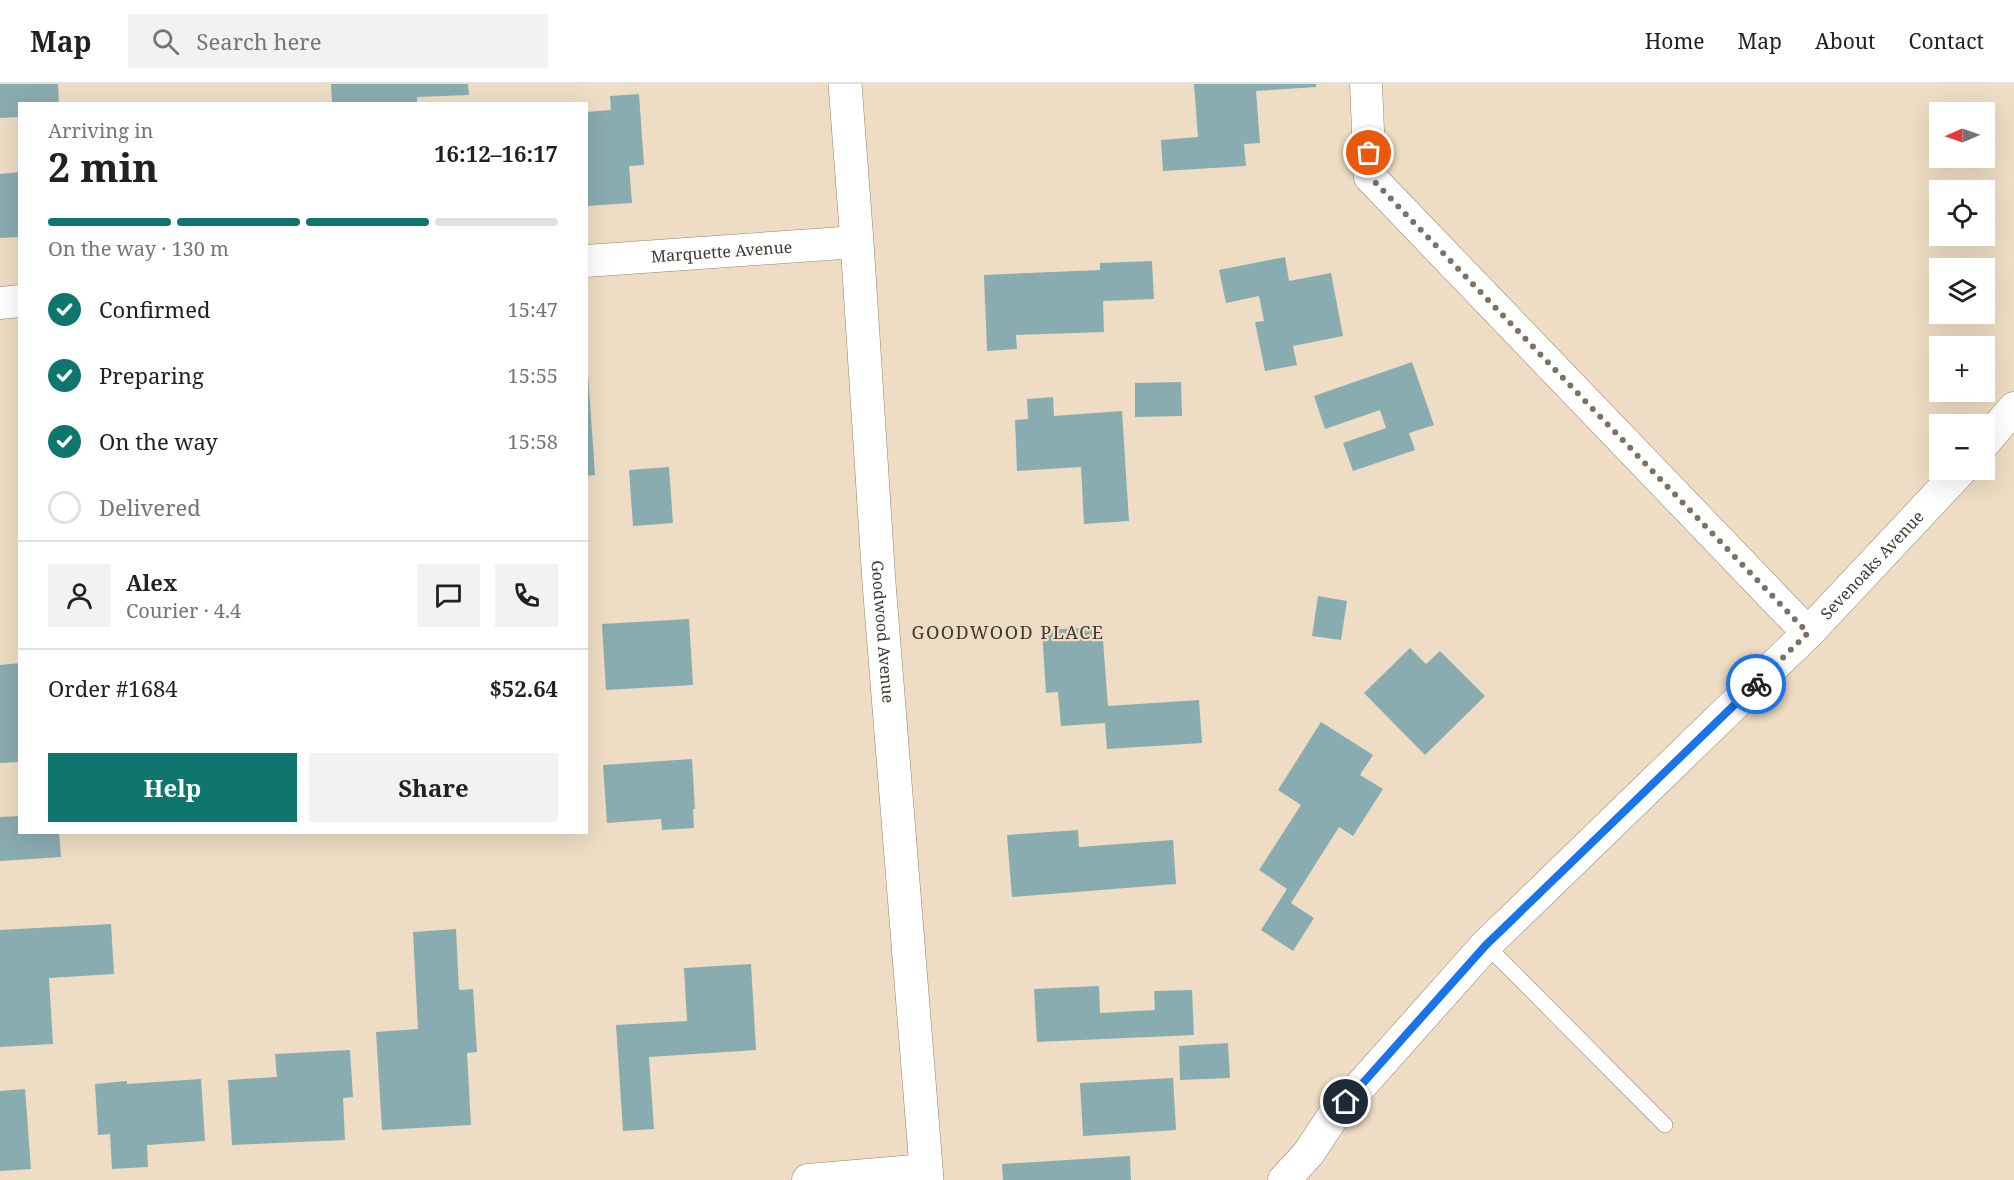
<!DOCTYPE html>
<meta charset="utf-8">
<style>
:root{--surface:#fff;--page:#f2f2f2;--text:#202124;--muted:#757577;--line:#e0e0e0;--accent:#0f766e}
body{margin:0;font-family:"Noto Serif",serif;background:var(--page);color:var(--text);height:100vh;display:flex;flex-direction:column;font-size:22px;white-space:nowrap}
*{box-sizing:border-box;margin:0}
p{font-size:20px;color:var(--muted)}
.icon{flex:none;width:33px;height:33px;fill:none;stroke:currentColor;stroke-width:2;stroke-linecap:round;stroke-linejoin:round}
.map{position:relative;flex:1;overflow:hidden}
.panel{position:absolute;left:18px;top:18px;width:570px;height:732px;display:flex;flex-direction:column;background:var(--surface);border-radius:0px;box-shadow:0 6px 24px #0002}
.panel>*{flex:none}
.needle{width:39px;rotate:268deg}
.controls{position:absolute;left:1929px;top:18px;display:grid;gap:12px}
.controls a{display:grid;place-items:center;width:66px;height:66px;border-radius:0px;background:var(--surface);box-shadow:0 6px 24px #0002;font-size:30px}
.pin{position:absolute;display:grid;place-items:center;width:51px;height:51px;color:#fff;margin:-26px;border:3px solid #fff;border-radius:50%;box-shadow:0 2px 6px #0007}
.courier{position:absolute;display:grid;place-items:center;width:60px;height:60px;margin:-30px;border:4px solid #1a73e8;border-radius:50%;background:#fff;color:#222;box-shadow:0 2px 8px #0007}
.overview em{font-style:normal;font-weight:700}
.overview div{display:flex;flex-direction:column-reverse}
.overview{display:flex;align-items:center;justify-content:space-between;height:102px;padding:0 30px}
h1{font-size:39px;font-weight:700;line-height:45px}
.bar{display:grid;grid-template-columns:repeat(4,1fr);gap:9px 6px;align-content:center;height:72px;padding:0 30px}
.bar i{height:8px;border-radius:4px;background:var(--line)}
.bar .selected{background:var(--accent)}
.bar p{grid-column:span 4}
.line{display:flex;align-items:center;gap:15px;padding:0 30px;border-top:2px solid var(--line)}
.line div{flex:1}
.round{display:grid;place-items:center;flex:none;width:63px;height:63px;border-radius:0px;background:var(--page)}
ol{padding:0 30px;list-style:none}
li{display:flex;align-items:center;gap:18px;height:66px}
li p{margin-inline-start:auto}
li .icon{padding:6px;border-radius:50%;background:var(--accent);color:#fff;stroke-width:4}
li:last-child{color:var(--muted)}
li i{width:33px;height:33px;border:3px solid var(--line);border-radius:50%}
.action{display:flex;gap:12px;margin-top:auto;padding:12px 30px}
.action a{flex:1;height:69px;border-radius:0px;background:var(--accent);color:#fff;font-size:24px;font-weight:700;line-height:69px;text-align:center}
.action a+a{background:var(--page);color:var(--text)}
header{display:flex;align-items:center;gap:36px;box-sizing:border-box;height:84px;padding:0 30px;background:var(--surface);border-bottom:2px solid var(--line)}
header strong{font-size:28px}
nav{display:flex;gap:33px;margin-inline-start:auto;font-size:21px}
.search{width:420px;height:54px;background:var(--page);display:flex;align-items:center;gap:15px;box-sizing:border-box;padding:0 21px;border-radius:0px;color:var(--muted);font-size:22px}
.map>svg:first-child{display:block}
.building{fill:#89acb1}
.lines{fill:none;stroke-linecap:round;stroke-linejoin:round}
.lane-casing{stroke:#92826b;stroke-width:16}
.street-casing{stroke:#92826b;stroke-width:33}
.secondary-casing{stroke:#92826b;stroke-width:34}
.lane{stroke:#fff;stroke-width:15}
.street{stroke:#fff;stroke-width:32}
.secondary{stroke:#fff;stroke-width:33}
.done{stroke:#7c7162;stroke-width:6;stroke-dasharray:0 10.8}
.route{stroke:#1a73e8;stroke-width:8}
.labels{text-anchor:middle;stroke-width:4.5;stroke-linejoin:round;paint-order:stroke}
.street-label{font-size:16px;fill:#3e372d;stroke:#eeddc4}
.neighbourhood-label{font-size:18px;letter-spacing:1.5px;fill:#3e372d;stroke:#eeddc4}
</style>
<header>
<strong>Map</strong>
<div class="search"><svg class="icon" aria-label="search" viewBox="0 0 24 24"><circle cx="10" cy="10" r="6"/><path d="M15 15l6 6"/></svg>Search here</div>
<nav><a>Home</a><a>Map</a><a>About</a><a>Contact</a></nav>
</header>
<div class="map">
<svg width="2014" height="1096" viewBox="0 0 2014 1096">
<rect width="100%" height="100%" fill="#eeddc4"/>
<path class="building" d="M 0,0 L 58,0 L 59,20 L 20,20 L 20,33 L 0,34 Z
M 331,0 L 468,0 L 469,11 L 417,13 L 417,20 L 332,20 Z
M 1194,0 L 1316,0 L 1316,3 L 1256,7 L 1260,59 L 1244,60 L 1246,82 L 1163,87 L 1161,56 L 1198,53 Z
M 639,10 L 644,81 L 629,82 L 632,119 L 586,122 L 586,28 L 611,26 L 610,12 Z
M 20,88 L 20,153 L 0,154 L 0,90 Z
M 1285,173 L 1289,197 L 1331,189 L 1343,252 L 1293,262 L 1297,281 L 1265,287 L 1255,238 L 1264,237 L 1259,212 L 1226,219 L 1219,186 Z
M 1152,177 L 1154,215 L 1103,217 L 1104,248 L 1016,251 L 1017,265 L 987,267 L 984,191 L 1100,186 L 1100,179 Z
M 1412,278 L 1434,341 L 1409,349 L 1415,366 L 1353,387 L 1343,359 L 1386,344 L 1380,326 L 1325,345 L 1314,312 Z
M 586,290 L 588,290 L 595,391 L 586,392 Z
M 1181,298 L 1182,332 L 1135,333 L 1135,299 Z
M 1053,313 L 1054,332 L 1122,327 L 1129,437 L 1084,440 L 1081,383 L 1017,387 L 1015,336 L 1028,335 L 1027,315 Z
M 669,383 L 673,439 L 633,442 L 629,386 Z
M 1318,512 L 1347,517 L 1341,556 L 1312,552 Z
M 689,535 L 693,601 L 606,606 L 602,540 Z
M 1102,543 L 1108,622 L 1199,616 L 1202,659 L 1107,665 L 1105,639 L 1061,642 L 1058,608 L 1046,609 L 1042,546 Z
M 1410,564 L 1426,580 L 1440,567 L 1485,612 L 1425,671 L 1364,609 Z
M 20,579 L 20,678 L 0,679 L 0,581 Z
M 1321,638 L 1373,671 L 1360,691 L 1383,705 L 1353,752 L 1339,743 L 1291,819 L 1314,834 L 1293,867 L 1261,846 L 1287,805 L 1259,786 L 1301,721 L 1278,706 Z
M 692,675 L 695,725 L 693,725 L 694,744 L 662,746 L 661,735 L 607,739 L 603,681 Z
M 20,732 L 20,748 L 59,748 L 61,773 L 0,777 L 0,733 Z
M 1078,746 L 1079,763 L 1173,756 L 1176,800 L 1012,813 L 1007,751 Z
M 111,840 L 114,890 L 49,894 L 53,960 L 0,963 L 0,846 Z
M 456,845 L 459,906 L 473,905 L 477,968 L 467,969 L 471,1041 L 382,1046 L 376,948 L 418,945 L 413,848 Z
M 751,880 L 756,966 L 649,973 L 654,1045 L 623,1047 L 616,941 L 687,937 L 684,884 Z
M 1099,902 L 1100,929 L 1155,926 L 1154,907 L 1192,906 L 1194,951 L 1037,958 L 1034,905 Z
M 1228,959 L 1230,994 L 1180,996 L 1179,962 Z
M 350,966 L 353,1013 L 343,1014 L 345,1056 L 232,1061 L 228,996 L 277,993 L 275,970 Z
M 1173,994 L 1176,1046 L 1083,1052 L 1080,999 Z
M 201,995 L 205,1057 L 147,1061 L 148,1083 L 112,1085 L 110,1050 L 98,1051 L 95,1000 L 127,997 L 127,1000 Z
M 25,1005 L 31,1085 L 0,1087 L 0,1007 Z
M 1130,1072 L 1131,1096 L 1003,1096 L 1002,1080 Z"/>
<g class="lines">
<defs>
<path id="lane" d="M 1486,861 L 1665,1041"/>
<g id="street">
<path d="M 1366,0 L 1370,93 L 1808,549"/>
<path id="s1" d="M 586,177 L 857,158"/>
<path d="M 0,219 L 20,217"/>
<path d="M 1984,359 L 2014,324"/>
<path d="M 808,1096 L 926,1086"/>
<path id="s2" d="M 1284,1096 L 1308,1070 L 1332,1034 L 1486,861 L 1808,549 L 1961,386"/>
</g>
<g id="secondary">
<path id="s3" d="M 845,0 L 857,158 L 879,499 L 927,1096"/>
</g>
</defs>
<use href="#lane" class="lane-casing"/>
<use href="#street" class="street-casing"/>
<use href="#secondary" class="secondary-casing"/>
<use href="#lane" class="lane"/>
<use href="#street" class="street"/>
<use href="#secondary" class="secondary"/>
</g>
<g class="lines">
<path class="done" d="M 1369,69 L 1370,93 L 1808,549 L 1756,600"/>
<path class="route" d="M 1346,1018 L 1486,861 L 1756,600"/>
</g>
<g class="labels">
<g class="street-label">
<text dy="6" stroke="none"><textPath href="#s1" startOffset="136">Marquette Avenue</textPath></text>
<text dy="6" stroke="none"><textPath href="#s2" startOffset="852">Sevenoaks Avenue</textPath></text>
<text dy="6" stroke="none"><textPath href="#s3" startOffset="549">Goodwood Avenue</textPath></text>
</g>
<g class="neighbourhood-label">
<text x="1008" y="555">GOODWOOD PLACE</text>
</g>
</g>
</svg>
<div class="controls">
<a><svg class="needle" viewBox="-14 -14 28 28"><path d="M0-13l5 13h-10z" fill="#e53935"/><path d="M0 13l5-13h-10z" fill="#757577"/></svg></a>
<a><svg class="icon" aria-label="locate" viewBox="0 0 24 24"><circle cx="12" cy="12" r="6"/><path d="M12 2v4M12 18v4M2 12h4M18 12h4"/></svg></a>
<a><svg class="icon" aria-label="layers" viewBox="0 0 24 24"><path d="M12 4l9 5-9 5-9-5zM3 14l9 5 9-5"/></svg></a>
<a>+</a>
<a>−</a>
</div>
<div class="pin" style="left:1369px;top:69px;background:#ea580c"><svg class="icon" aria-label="bag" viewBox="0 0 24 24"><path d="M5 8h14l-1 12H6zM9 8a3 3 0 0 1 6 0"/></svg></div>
<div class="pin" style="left:1346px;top:1018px;background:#1f2937"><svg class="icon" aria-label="home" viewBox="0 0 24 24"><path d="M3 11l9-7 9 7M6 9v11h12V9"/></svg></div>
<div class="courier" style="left:1756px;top:600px"><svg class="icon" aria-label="bike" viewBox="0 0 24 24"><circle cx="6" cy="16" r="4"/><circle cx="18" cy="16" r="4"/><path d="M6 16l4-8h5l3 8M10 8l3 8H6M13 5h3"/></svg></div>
<section class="panel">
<div class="overview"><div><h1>2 min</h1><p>Arriving in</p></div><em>16:12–16:17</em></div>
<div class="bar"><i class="selected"></i><i class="selected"></i><i class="selected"></i><i></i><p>On the way · 130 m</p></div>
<ol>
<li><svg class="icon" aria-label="check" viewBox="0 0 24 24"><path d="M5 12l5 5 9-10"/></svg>Confirmed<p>15:47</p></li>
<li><svg class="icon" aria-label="check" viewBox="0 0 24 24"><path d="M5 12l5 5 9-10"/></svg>Preparing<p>15:55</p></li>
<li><svg class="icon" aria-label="check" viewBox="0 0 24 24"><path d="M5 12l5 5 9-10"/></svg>On the way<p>15:58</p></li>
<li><i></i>Delivered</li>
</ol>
<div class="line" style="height:108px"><a class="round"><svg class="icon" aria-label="person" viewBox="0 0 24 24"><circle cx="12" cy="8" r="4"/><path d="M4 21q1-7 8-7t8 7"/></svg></a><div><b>Alex</b><p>Courier · 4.4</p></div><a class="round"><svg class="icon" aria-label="chat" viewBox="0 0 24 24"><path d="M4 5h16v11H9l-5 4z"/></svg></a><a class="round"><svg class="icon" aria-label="phone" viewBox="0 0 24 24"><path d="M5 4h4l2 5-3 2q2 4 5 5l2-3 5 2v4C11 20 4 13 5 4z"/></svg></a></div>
<div class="line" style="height:78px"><div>Order #1684</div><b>$52.64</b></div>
<div class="action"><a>Help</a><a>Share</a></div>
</section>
</div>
